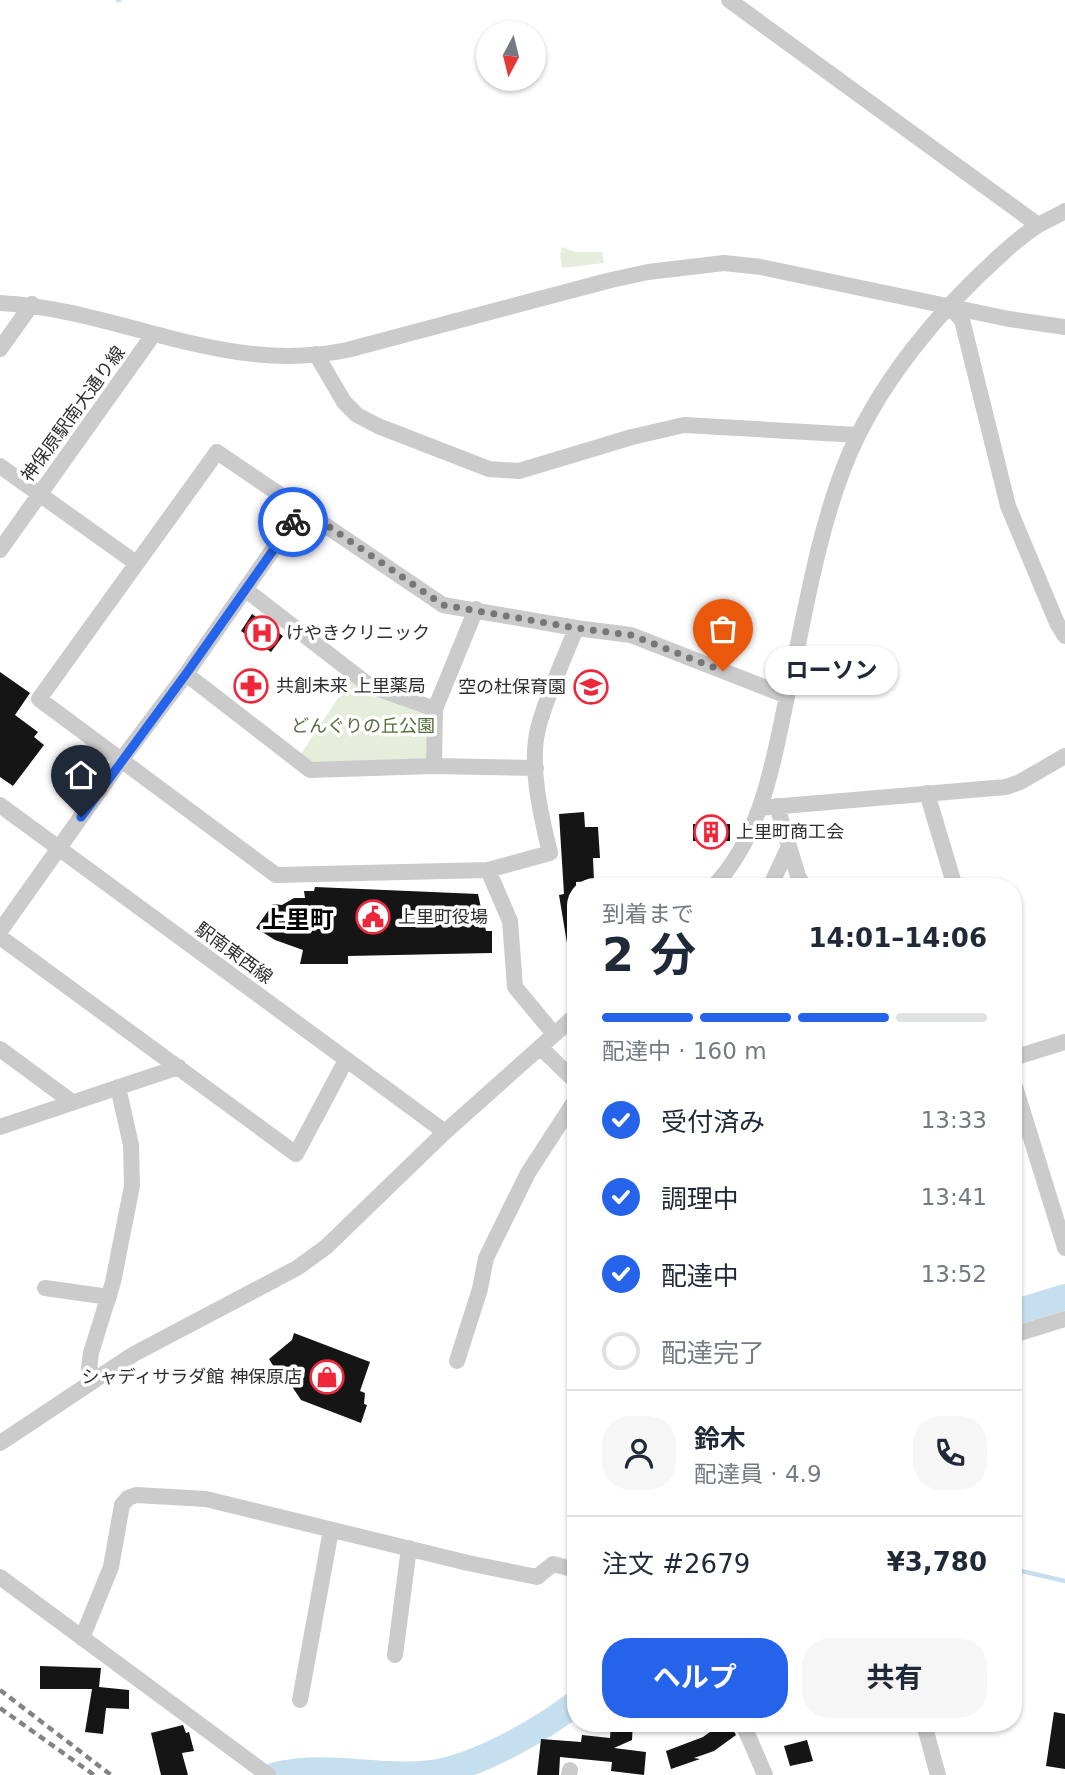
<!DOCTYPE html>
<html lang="ja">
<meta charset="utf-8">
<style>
:root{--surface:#fff;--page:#f6f6f7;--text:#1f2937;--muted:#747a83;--line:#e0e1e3;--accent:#2563eb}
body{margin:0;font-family:"DejaVu Sans","Noto Sans JP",sans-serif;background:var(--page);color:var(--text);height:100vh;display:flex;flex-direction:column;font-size:26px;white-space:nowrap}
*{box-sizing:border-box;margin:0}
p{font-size:23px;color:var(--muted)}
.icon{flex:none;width:38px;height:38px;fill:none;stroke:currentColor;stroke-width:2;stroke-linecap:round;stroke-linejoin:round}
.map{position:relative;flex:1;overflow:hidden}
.details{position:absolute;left:567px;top:878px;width:455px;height:854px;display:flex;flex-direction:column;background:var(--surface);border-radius:28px;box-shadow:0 2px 5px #0004}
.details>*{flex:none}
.needle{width:46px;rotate:187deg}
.buttons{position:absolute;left:476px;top:21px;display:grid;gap:14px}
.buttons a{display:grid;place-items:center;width:70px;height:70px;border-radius:50%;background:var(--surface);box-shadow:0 2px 5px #0004;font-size:35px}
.pin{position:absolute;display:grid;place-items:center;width:60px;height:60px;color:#fff;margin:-72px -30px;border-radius:50% 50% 50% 0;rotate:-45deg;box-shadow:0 0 7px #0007}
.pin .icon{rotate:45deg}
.courier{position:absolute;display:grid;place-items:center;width:70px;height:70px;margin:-35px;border:5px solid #2563eb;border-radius:50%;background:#fff;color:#222;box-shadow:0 2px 9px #0007}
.bubble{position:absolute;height:49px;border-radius:24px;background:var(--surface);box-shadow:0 2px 5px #0004;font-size:23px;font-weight:700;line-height:49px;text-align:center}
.summary em{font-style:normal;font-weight:700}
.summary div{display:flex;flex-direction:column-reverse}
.summary{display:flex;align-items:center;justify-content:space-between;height:119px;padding:0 35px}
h1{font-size:46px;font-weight:700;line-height:52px}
.bar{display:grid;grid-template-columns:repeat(4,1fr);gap:10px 7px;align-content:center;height:84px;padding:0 35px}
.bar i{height:9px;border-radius:5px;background:var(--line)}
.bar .selected{background:var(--accent)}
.bar p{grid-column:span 4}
.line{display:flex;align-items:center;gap:18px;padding:0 35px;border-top:2px solid var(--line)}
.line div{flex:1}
.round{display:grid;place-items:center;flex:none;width:74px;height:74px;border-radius:28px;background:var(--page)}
ol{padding:0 35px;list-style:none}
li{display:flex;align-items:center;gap:21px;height:77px}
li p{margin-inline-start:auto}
li .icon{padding:7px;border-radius:50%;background:var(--accent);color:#fff;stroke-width:4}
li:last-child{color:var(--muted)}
li i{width:38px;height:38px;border:4px solid var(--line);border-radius:50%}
.button{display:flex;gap:14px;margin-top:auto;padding:14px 35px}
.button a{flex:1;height:80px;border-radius:28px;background:var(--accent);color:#fff;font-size:28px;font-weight:700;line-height:80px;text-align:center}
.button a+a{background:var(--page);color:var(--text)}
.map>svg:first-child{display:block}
.green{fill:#e5eddb}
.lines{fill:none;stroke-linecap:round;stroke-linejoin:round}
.stream{stroke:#c6dfee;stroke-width:4.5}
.river{stroke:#c6dfee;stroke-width:26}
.building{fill:#151515}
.minor{stroke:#cbcbcb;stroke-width:16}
.rail{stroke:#838383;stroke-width:4.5;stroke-dasharray:7 5;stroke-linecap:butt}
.done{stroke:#777;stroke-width:7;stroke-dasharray:0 12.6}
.route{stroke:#2563eb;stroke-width:9}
.labels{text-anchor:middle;stroke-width:7;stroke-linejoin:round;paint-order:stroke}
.street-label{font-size:18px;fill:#2e2e2e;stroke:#fff}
.poi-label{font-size:18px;fill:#2e2e2e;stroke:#fff;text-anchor:start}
.park-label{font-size:18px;fill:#526d39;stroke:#fff}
.district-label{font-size:24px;font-weight:bold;fill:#000;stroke:#fff}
</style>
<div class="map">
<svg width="1065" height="1775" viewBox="0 0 1065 1775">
<rect width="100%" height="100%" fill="#fff"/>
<path class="green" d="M 562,247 L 575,252 L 602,252 L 604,263 L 562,268 L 560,255 Z
M 350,680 L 429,714 L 431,757 L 424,762 L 312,762 L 301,754 Z"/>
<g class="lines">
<path class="stream" d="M 118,0 L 119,0
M 1013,1569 L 1065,1581"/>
<path class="river" d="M 1013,1313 L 1065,1297
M 276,1775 C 314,1766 350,1772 388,1774 C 408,1775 428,1775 447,1770 C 488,1760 542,1729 576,1703"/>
</g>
<path class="building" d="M 252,614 L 283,636 L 271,652 L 241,631 Z
M 0,672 L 30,693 L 15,715 L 38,732 L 34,737 L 44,745 L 13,786 L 0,777 Z
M 249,674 L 263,684 L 252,698 L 238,688 Z
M 584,812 L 585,827 L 598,827 L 600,858 L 593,858 L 594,881 L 576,882 L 576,955 L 569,955 L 559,895 L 564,894 L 559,814 Z
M 693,824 L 730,824 L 730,841 L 693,841 Z
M 315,887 L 478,894 L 486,931 L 492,931 L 492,953 L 348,956 L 348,964 L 300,964 L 303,950 L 275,940 L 256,928 L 273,904 L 282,905 L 294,898 L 305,898 L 304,891 L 314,891 Z
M 294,1333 L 370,1362 L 360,1391 L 365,1393 L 364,1404 L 367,1405 L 361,1423 L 301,1400 L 281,1370 L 277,1372 L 269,1359 L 292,1340 Z
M 40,1666 L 101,1668 L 99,1687 L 129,1690 L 129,1709 L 106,1708 L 103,1734 L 85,1732 L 92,1689 L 40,1689 Z
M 1054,1712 L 1065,1714 L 1065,1769 L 1046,1766 Z
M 611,1724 L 633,1724 L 632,1740 L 614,1748 L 646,1752 L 644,1775 L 611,1771 L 612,1762 L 560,1757 L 559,1775 L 537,1775 L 541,1739 L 581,1742 L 582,1735 L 610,1738 Z
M 721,1724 L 730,1724 L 736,1735 L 714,1751 L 694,1758 L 700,1759 L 671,1769 L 666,1751 L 703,1737 Z
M 183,1725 L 186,1733 L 189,1732 L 194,1751 L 182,1753 L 188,1775 L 161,1775 L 151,1733 Z
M 807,1740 L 813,1761 L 790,1766 L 784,1746 Z"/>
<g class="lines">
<path class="minor" d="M 729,0 L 1038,225
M 0,303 C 119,309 224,376 347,350 L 611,280 L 648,272 L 724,263 L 761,267 L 1009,319 L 1065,327
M 950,307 L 962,320 L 1008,506 L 1057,623 L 1065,636
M 0,349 L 32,304
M 316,354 L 344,402 L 357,415 L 378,426 L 489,469 L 519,471 L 632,437 L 684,425 L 858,435
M 0,466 L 136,563
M 0,550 L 153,335
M 246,590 L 370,686 L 435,709
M 576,628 C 564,660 548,692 539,725 C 528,762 541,816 550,853 L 488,870 L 276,875 L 39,699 L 217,452 L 443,605 L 576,628 L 631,635 L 787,696
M 186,674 L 310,770 L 434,766 L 536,768
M 434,766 L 435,709 L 476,609
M 927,793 L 955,887
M 0,805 L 445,1132
M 777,806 L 798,876 L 804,887
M 760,808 L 1006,787 L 1020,782 L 1065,756
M 488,870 L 510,921 L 515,987 L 554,1034
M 713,887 C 764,834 774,756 789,687 C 805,614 817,537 844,467 C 876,385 939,310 1004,252 C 1014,243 1026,233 1037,226 C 1046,220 1056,217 1065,211
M 770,887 L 789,846
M 0,931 L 122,759 L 186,674 L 302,508
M 0,937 L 296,1154 L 346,1060
M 540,1047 L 576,1082
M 0,1049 L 72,1102
M 1013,1058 L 1065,1042
M 1013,1080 L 1065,1248
M 0,1127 L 179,1067
M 45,1288 L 109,1297
M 1013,1335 L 1065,1319
M 457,1361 L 480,1289 L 486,1258 L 528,1173 L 576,1099
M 95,1378 L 89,1368 L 91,1353 L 113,1282 L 132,1186 L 131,1145 L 118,1087
M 0,1443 L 134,1354 L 297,1268 L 326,1247 L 445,1132 L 576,1015
M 0,1577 L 268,1775
M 82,1638 L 111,1567 L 122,1505 L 128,1498 L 136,1495 L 206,1499 L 468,1563 L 537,1577 L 553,1564 L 576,1570
M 395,1655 L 409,1548
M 300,1700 L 331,1530
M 743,1724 L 765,1775
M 924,1724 L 938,1775
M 569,1775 L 570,1770"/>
<path class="rail" d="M 0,1690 L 111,1775
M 0,1708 L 94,1775"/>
</g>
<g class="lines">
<path class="done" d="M 293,522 L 302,508 L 443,605 L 576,628 L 631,635 L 723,671"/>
<path class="route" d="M 81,817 L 186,674 L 293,522"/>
</g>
<defs>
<symbol id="hospital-ring" viewBox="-11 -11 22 22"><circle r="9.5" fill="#fff" stroke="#ef273a" stroke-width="1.5"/><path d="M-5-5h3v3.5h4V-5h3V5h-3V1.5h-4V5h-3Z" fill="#ef273a"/></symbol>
<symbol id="pharmacy-ring" viewBox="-11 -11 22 22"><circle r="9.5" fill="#fff" stroke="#ef273a" stroke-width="1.5"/><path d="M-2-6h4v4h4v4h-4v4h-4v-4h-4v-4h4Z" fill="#ef273a"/></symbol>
<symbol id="school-ring" viewBox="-11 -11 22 22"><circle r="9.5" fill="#fff" stroke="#ef273a" stroke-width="1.5"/><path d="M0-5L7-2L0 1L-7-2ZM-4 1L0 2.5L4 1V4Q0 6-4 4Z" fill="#ef273a"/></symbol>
<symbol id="building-ring" viewBox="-11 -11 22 22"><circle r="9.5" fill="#fff" stroke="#ef273a" stroke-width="1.5"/><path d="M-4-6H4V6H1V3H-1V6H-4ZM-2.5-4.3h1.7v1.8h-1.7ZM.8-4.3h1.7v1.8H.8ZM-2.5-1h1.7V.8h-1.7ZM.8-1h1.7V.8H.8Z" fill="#ef273a"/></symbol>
<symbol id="civic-ring" viewBox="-11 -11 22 22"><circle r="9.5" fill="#fff" stroke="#ef273a" stroke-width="1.5"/><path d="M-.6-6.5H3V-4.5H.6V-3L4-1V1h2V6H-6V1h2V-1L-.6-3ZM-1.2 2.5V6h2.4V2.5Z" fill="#ef273a"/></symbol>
<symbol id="shop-ring" viewBox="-11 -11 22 22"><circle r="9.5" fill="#fff" stroke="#ef273a" stroke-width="1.5"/><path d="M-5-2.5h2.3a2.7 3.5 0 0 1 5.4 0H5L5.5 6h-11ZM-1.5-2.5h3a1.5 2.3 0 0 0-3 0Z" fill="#ef273a"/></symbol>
</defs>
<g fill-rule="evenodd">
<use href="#hospital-ring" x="243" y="614" width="38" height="38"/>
<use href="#pharmacy-ring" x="232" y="667" width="38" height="38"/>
<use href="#school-ring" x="572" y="668" width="38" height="38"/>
<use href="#building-ring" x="692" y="813" width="38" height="38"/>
<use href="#civic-ring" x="354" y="898" width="38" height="38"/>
<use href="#shop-ring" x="308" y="1358" width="38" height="38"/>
</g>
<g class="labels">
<g class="street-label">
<text transform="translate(73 414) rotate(-54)" y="6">神保原駅南大通り線</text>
<text transform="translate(234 953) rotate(36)" y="6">駅南東西線</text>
</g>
<g class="poi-label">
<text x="286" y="639">けやきクリニック</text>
<text x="276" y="692">共創未来 上里薬局</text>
<text x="566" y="693" text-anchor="end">空の杜保育園</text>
<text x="736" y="838">上里町商工会</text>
<text x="398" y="923">上里町役場</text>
<text x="302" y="1383" text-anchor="end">シャディサラダ館 神保原店</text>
</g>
<g class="park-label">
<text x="363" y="732">どんぐりの丘公園</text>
</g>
<g class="district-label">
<text x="298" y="928">上里町</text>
</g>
</g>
</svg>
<div class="buttons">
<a><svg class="needle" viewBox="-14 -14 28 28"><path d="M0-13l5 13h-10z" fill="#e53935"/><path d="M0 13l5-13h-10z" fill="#747a83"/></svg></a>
</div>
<div class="pin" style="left:723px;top:671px;background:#ea580c"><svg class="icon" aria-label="bag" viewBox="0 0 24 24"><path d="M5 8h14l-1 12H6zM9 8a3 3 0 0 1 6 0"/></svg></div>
<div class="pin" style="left:81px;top:817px;background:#1f2937"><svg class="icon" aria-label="home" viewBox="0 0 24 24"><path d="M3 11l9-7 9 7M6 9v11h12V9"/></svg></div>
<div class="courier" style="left:293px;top:522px"><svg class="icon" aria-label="bike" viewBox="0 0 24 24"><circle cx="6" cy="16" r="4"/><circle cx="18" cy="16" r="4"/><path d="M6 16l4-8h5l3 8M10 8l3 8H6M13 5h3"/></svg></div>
<div class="bubble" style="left:765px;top:646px;width:133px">ローソン</div>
<section class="details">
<div class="summary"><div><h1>2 分</h1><p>到着まで</p></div><em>14:01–14:06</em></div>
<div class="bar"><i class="selected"></i><i class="selected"></i><i class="selected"></i><i></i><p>配達中 · 160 m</p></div>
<ol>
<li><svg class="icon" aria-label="check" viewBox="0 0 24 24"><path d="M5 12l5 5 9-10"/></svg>受付済み<p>13:33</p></li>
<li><svg class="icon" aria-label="check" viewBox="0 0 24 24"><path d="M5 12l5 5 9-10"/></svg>調理中<p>13:41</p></li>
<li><svg class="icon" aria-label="check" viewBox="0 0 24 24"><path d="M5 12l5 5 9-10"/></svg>配達中<p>13:52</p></li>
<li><i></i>配達完了</li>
</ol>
<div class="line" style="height:126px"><a class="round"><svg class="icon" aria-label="person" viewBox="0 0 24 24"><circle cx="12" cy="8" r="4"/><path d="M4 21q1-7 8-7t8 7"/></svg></a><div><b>鈴木</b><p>配達員 · 4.9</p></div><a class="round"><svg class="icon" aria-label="phone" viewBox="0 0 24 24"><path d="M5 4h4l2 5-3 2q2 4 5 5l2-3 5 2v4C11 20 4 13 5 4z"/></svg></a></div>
<div class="line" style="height:91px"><div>注文 #2679</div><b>¥3,780</b></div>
<div class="button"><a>ヘルプ</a><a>共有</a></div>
</section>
</div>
